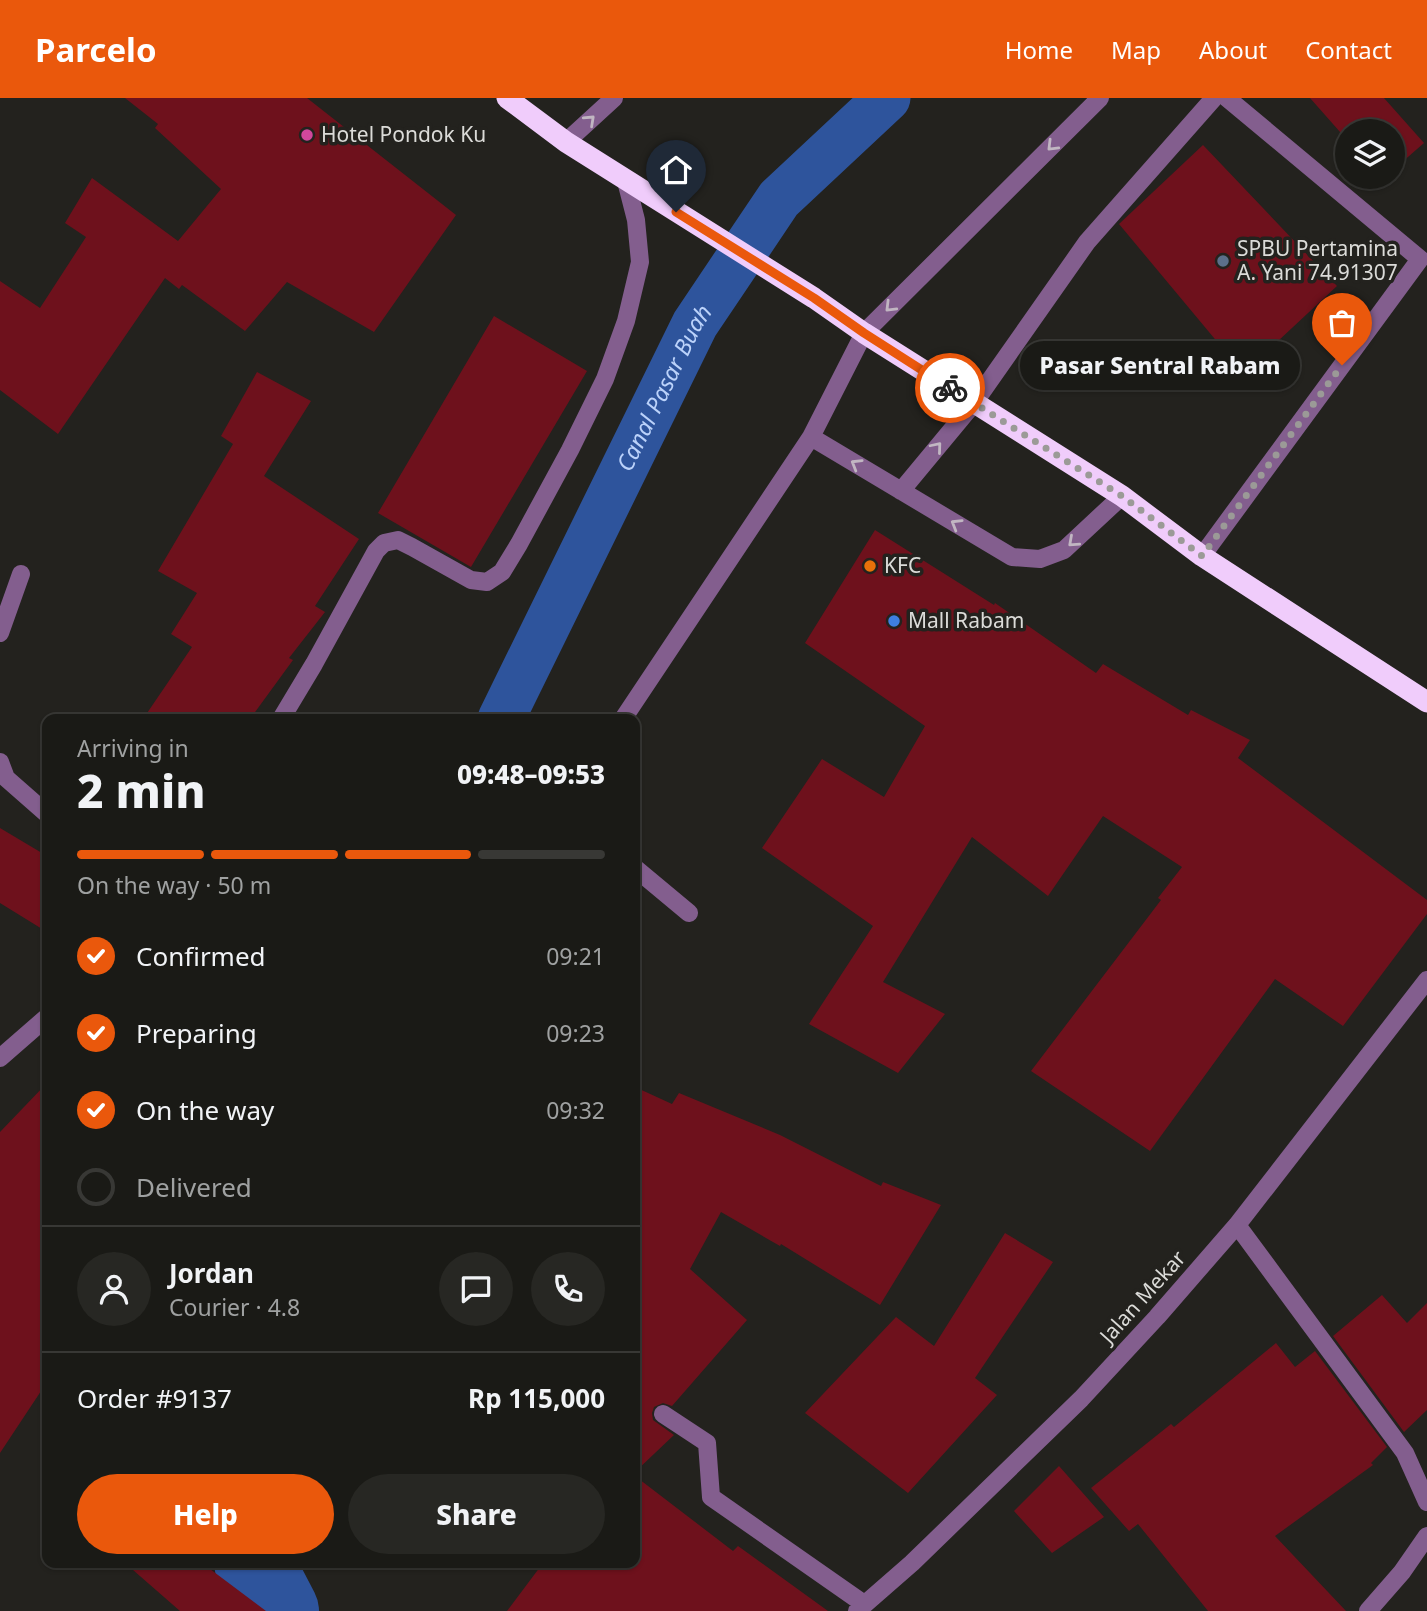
<!DOCTYPE html>
<meta charset="utf-8">
<style>
:root{--surface:#1a1a16;--page:#272723;--text:#f1f3f6;--muted:#9fa1a1;--line:#383835;--accent:#ea580c}
body{margin:0;font-family:"Noto Sans",sans-serif;background:var(--page);color:var(--text);height:100vh;display:flex;flex-direction:column;font-size:26px;white-space:nowrap}
*{box-sizing:border-box;margin:0}
p{font-size:23px;color:var(--muted)}
.icon{flex:none;width:38px;height:38px;fill:none;stroke:currentColor;stroke-width:2;stroke-linecap:round;stroke-linejoin:round}
.map{position:relative;flex:1;overflow:hidden}
.details{position:absolute;left:42px;top:616px;width:598px;height:854px;display:flex;flex-direction:column;background:var(--surface);border-radius:14px;box-shadow:0 2px 5px #0004,0 0 0 2px var(--line)}
.details>*{flex:none}
.tools{position:absolute;left:1335px;top:21px;display:grid;gap:14px}
.tools a{display:grid;place-items:center;width:70px;height:70px;border-radius:50%;background:var(--surface);box-shadow:0 2px 5px #0004,0 0 0 2px var(--line);font-size:35px}
.pin{position:absolute;display:grid;place-items:center;width:60px;height:60px;color:#fff;margin:-72px -30px;border-radius:50% 50% 50% 0;rotate:-45deg;box-shadow:0 0 7px #0007}
.pin .icon{rotate:45deg}
.courier{position:absolute;display:grid;place-items:center;width:70px;height:70px;margin:-35px;border:5px solid #ea580c;border-radius:50%;background:#fff;color:#222;box-shadow:0 2px 9px #0007}
.bubble{position:absolute;height:49px;border-radius:24px;background:var(--surface);box-shadow:0 2px 5px #0004,0 0 0 2px var(--line);font-size:23px;font-weight:800;line-height:49px;text-align:center}
.headline em{font-style:normal;font-weight:800}
.headline div{display:flex;flex-direction:column-reverse}
.headline{display:flex;align-items:center;justify-content:space-between;height:119px;padding:0 35px}
h1{font-size:46px;font-weight:800;line-height:52px}
.bar{display:grid;grid-template-columns:repeat(4,1fr);gap:10px 7px;align-content:center;height:84px;padding:0 35px}
.bar i{height:9px;border-radius:5px;background:var(--line)}
.bar .on{background:var(--accent)}
.bar p{grid-column:span 4}
.line{display:flex;align-items:center;gap:18px;padding:0 35px;border-top:2px solid var(--line)}
.line div{flex:1}
.round{display:grid;place-items:center;flex:none;width:74px;height:74px;border-radius:37px;background:var(--page)}
ol{padding:0 35px;list-style:none}
li{display:flex;align-items:center;gap:21px;height:77px}
li p{margin-inline-start:auto}
li .icon{padding:7px;border-radius:50%;background:var(--accent);color:#fff;stroke-width:4}
li:last-child{color:var(--muted)}
li i{width:38px;height:38px;border:4px solid var(--line);border-radius:50%}
.button{display:flex;gap:14px;margin-top:auto;padding:14px 35px}
.button a{flex:1;height:80px;border-radius:42px;background:var(--accent);color:#fff;font-size:28px;font-weight:800;line-height:80px;text-align:center}
.button a+a{background:var(--page);color:var(--text)}
header{display:flex;align-items:center;gap:42px;box-sizing:border-box;height:98px;padding:0 35px;background:var(--accent);color:#fff}
header strong{font-size:33px}
nav{display:flex;gap:38px;margin-inline-start:auto;font-size:24px}
.map>svg:first-child{display:block}
.lines{fill:none;stroke-linecap:round;stroke-linejoin:round}
.canal{stroke:#2e549c;stroke-width:47}
.river{stroke:#2e549c;stroke-width:80}
.building{fill:#6e111c}
.minor{stroke:#835e8e;stroke-width:18}
.highway{stroke:#f0ccfb;stroke-width:21}
.oneway{stroke:#c1b6c2}
.done{stroke:#9b9a97;stroke-width:7;stroke-dasharray:0 12.6}
.route{stroke:#ea580c;stroke-width:9}
.hotel-dot{fill:#d1479c;stroke:#23221e;stroke-width:2.5}
.service-dot{fill:#5c6f8a;stroke:#23221e;stroke-width:2.5}
.food-dot{fill:#e8710a;stroke:#23221e;stroke-width:2.5}
.shop-dot{fill:#3f7fe0;stroke:#23221e;stroke-width:2.5}
.labels{text-anchor:middle;stroke-width:7;stroke-linejoin:round;paint-order:stroke}
.poi-label{font-size:21px;fill:#dbdbd8;stroke:#23221e;text-anchor:start}
.street-label{font-size:21px;fill:#dbdbd8;stroke:#23221e}
.water-label{font-size:23px;font-style:italic;fill:#bbd2fa;stroke:#23221e}
</style>
<header>
<strong>Parcelo</strong>
<nav><a>Home</a><a>Map</a><a>About</a><a>Contact</a></nav>
</header>
<div class="map">
<svg width="1427" height="1513" viewBox="0 0 1427 1513">
<rect width="100%" height="100%" fill="#23221e"/>
<g class="lines">
<path class="canal" id="s1" d="M 501,621 L 695,226 L 779,101 L 887,0"/>
<path class="river" d="M 254,1465 L 279,1513"/>
</g>
<path class="building" d="M 125,0 L 307,0 L 456,117 L 374,234 L 287,184 L 245,233 L 182,187 L 179,191 L 165,180 L 58,336 L 0,292 L 0,183 L 40,210 L 86,139 L 65,125 L 92,80 L 178,143 L 221,91 L 155,30 L 158,26 Z
M 1310,0 L 1384,0 L 1424,45 L 1393,72 L 1393,33 L 1348,33 L 1348,43 Z
M 1203,47 L 1337,188 L 1249,270 L 1240,259 L 1234,264 L 1119,126 Z
M 494,218 L 587,273 L 471,469 L 378,415 Z
M 257,274 L 311,303 L 264,378 L 359,441 L 315,508 L 325,514 L 289,560 L 293,562 L 250,621 L 143,621 L 192,549 L 171,536 L 197,495 L 158,473 L 233,346 L 221,338 Z
M 875,432 L 994,507 L 995,505 L 1096,575 L 1103,566 L 1188,617 L 1191,612 L 1250,642 L 1238,660 L 1427,802 L 1427,816 L 1343,928 L 1275,881 L 1150,1053 L 1031,973 L 1161,802 L 1158,800 L 1182,769 L 1103,718 L 1048,798 L 972,739 L 883,884 L 945,916 L 898,975 L 809,926 L 873,828 L 762,750 L 822,661 L 884,699 L 925,628 L 805,545 Z
M 0,730 L 47,758 L 47,834 L 0,805 Z
M 47,985 L 47,1284 L 0,1355 L 0,1034 Z
M 635,989 L 672,1006 L 679,995 L 780,1037 L 881,1088 L 883,1084 L 941,1107 L 880,1207 L 781,1146 L 780,1148 L 721,1114 L 690,1171 L 747,1222 L 672,1308 L 663,1305 L 654,1309 L 652,1315 L 653,1322 L 674,1337 L 635,1374 Z
M 1005,1135 L 1053,1164 L 975,1280 L 997,1297 L 908,1395 L 805,1315 L 896,1219 L 934,1248 Z
M 1382,1197 L 1407,1225 L 1427,1205 L 1427,1312 L 1404,1334 L 1333,1238 Z
M 1276,1245 L 1295,1269 L 1315,1253 L 1387,1349 L 1371,1365 L 1373,1367 L 1275,1438 L 1346,1513 L 1208,1513 L 1138,1426 L 1129,1433 L 1091,1390 L 1171,1326 L 1174,1329 Z
M 1059,1368 L 1104,1419 L 1052,1455 L 1014,1413 Z
M 635,1378 L 733,1453 L 738,1448 L 828,1513 L 507,1513 L 543,1465 L 635,1465 Z
M 125,1465 L 202,1465 L 266,1513 L 180,1513 Z"/>
<g class="lines">
<path class="minor" d="M 566,44 L 614,0
M 811,339 L 1012,459 L 1040,461 L 1064,452 L 1122,398
M 901,393 L 974,305 L 1087,144 L 1214,0
M 1202,458 L 1420,161 L 1227,0
M 0,535 L 21,476
M 281,621 L 314,566 L 376,453 L 384,445 L 398,442 L 412,449 L 471,482 L 487,484 L 502,474 L 519,446 L 570,352 L 605,281 L 626,223 L 640,164 L 636,122 L 626,83
M 623,621 L 811,339 L 864,235 L 1100,0
M 0,664 L 6,680 L 47,716
M 635,770 L 689,815
M 0,960 L 47,919
M 1237,1127 L 1405,1355 L 1427,1404
M 663,1316 L 707,1345 L 711,1399 L 864,1506
M 857,1513 L 912,1465 L 1081,1301 L 1157,1219 L 1237,1127 L 1427,882
M 1368,1513 L 1402,1474 L 1427,1438"/>
<path class="highway" d="M 507,0 L 566,44 L 814,200 L 864,235 L 1122,398 L 1202,458 L 1427,604"/>
</g>
<defs><path id="oneway-chevron" d="M-2-3.5L2.5 0L-2 3.5" fill="none" stroke-width="1.6" stroke-linecap="round" stroke-linejoin="round" transform="scale(1.75)"/></defs>
<g class="oneway">
<use href="#oneway-chevron" transform="translate(590 22) rotate(-43)"/>
<use href="#oneway-chevron" transform="translate(1052 48) rotate(135)"/>
<use href="#oneway-chevron" transform="translate(890 209) rotate(135)"/>
<use href="#oneway-chevron" transform="translate(937 349) rotate(-50)"/>
<use href="#oneway-chevron" transform="translate(856 366) rotate(-149)"/>
<use href="#oneway-chevron" transform="translate(956 426) rotate(-149)"/>
<use href="#oneway-chevron" transform="translate(1073 444) rotate(138)"/>
</g>
<g class="lines">
<path class="done" d="M 950,290 L 1122,398 L 1202,458 L 1342,267"/>
<path class="route" d="M 676,114 L 814,200 L 864,235 L 950,290"/>
</g>
<circle class="hotel-dot" cx="307" cy="37" r="7"/>
<circle class="service-dot" cx="1223" cy="163" r="7"/>
<circle class="food-dot" cx="870" cy="468" r="7"/>
<circle class="shop-dot" cx="894" cy="523" r="7"/>
<g class="labels">
<g class="poi-label">
<text x="321" y="44">Hotel Pondok Ku</text>
<text x="1237" y="158">SPBU Pertamina<tspan x="1237" dy="24">A. Yani 74.91307</tspan></text>
<text x="884" y="475">KFC</text>
<text x="908" y="530">Mall Rabam</text>
</g>
<g class="street-label">
<text transform="translate(1143 1199) rotate(-48)" y="7">Jalan Mekar</text>
</g>
<g class="water-label">
<text dy="8" stroke="none"><textPath href="#s1" startOffset="369">Canal Pasar Buah</textPath></text>
</g>
</g>
</svg>
<div class="tools">
<a><svg class="icon" aria-label="layers" viewBox="0 0 24 24"><path d="M12 4l9 5-9 5-9-5zM3 14l9 5 9-5"/></svg></a>
</div>
<div class="pin" style="left:1342px;top:267px;background:#ea580c"><svg class="icon" aria-label="bag" viewBox="0 0 24 24"><path d="M5 8h14l-1 12H6zM9 8a3 3 0 0 1 6 0"/></svg></div>
<div class="pin" style="left:676px;top:114px;background:#1f2937"><svg class="icon" aria-label="home" viewBox="0 0 24 24"><path d="M3 11l9-7 9 7M6 9v11h12V9"/></svg></div>
<div class="courier" style="left:950px;top:290px"><svg class="icon" aria-label="bike" viewBox="0 0 24 24"><circle cx="6" cy="16" r="4"/><circle cx="18" cy="16" r="4"/><path d="M6 16l4-8h5l3 8M10 8l3 8H6M13 5h3"/></svg></div>
<div class="bubble" style="left:1020px;top:243px;width:280px">Pasar Sentral Rabam</div>
<section class="details">
<div class="headline"><div><h1>2 min</h1><p>Arriving in</p></div><em>09:48–09:53</em></div>
<div class="bar"><i class="on"></i><i class="on"></i><i class="on"></i><i></i><p>On the way · 50 m</p></div>
<ol>
<li><svg class="icon" aria-label="check" viewBox="0 0 24 24"><path d="M5 12l5 5 9-10"/></svg>Confirmed<p>09:21</p></li>
<li><svg class="icon" aria-label="check" viewBox="0 0 24 24"><path d="M5 12l5 5 9-10"/></svg>Preparing<p>09:23</p></li>
<li><svg class="icon" aria-label="check" viewBox="0 0 24 24"><path d="M5 12l5 5 9-10"/></svg>On the way<p>09:32</p></li>
<li><i></i>Delivered</li>
</ol>
<div class="line" style="height:126px"><a class="round"><svg class="icon" aria-label="person" viewBox="0 0 24 24"><circle cx="12" cy="8" r="4"/><path d="M4 21q1-7 8-7t8 7"/></svg></a><div><b>Jordan</b><p>Courier · 4.8</p></div><a class="round"><svg class="icon" aria-label="chat" viewBox="0 0 24 24"><path d="M4 5h16v11H9l-5 4z"/></svg></a><a class="round"><svg class="icon" aria-label="phone" viewBox="0 0 24 24"><path d="M5 4h4l2 5-3 2q2 4 5 5l2-3 5 2v4C11 20 4 13 5 4z"/></svg></a></div>
<div class="line" style="height:91px"><div>Order #9137</div><b>Rp 115,000</b></div>
<div class="button"><a>Help</a><a>Share</a></div>
</section>
</div>
